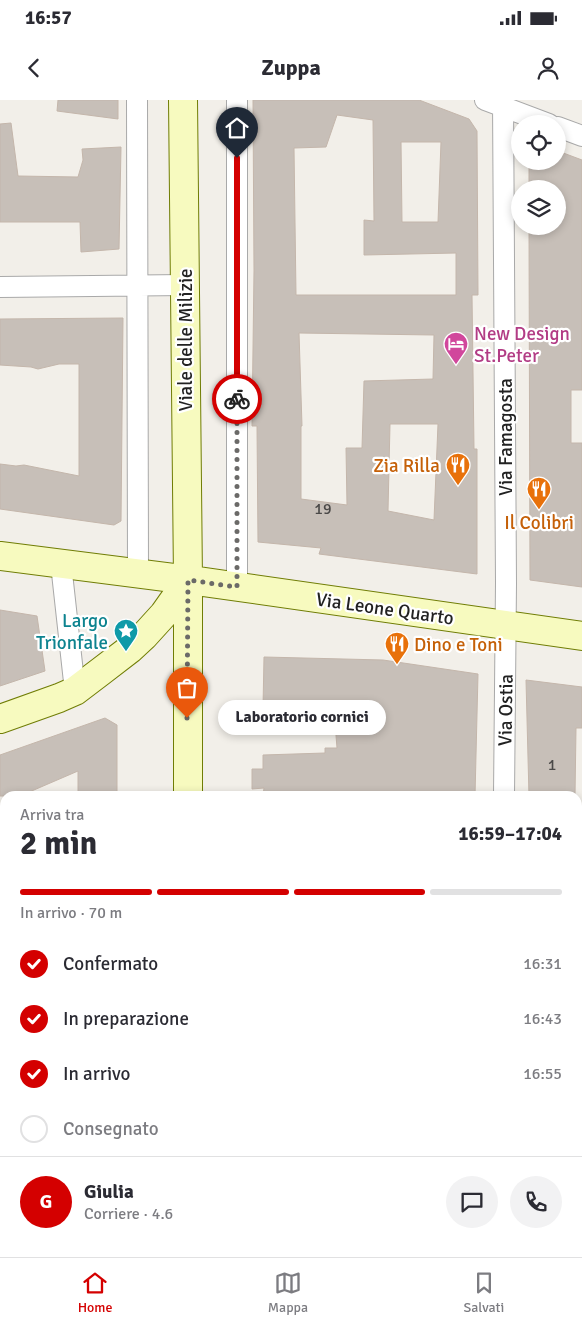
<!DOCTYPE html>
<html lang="it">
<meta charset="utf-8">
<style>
:root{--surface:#fff;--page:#f2f2f3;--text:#2b2b33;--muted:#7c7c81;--line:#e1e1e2;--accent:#d40000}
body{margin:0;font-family:Signika,sans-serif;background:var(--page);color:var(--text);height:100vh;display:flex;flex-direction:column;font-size:19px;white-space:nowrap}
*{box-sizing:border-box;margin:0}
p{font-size:16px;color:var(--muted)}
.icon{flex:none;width:28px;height:28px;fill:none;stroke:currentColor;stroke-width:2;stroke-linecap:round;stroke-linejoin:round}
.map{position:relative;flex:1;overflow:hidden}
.drawer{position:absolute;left:0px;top:691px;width:582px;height:466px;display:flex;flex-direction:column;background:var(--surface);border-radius:15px 15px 0 0;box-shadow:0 2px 8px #0003}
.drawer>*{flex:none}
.fabs{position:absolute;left:511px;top:15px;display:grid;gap:10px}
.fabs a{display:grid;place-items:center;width:55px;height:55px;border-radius:50%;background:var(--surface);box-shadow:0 2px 8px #0003;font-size:25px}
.pin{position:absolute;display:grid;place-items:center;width:42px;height:42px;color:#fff;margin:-51px -21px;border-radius:50% 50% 50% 0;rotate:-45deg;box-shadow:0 0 5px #0007}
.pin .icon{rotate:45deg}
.courier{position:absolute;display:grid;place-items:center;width:50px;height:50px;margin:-25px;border:4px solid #d40000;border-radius:50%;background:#fff;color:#222;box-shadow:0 1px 6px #0007}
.bubble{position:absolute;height:35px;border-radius:18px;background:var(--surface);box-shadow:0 2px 8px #0003;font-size:16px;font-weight:700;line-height:35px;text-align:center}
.headline em{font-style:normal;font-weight:700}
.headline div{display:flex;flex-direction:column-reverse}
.headline{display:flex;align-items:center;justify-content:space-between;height:85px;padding:0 20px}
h1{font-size:32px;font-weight:700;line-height:38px}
.bar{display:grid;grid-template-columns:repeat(4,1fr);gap:8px 5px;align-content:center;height:60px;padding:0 20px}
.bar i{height:6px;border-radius:4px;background:var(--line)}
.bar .current{background:var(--accent)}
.bar p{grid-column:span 4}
.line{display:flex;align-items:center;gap:12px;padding:0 20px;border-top:1px solid var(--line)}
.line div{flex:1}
.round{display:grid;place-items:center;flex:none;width:52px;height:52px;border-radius:26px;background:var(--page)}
ol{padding:0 20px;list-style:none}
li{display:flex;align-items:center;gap:15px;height:55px}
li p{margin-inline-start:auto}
li .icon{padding:5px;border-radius:50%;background:var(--accent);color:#fff;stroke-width:4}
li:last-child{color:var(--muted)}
li i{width:28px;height:28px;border:2px solid var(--line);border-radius:50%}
.status{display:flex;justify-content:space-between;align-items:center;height:35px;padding:0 25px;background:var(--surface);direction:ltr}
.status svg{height:14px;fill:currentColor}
header{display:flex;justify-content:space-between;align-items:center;height:65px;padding:0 20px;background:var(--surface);font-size:22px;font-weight:700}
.tab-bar{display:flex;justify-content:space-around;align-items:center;height:70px;border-top:1px solid var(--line);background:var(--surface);font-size:14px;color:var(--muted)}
.tab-bar a{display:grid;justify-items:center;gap:2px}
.tab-bar .current{color:var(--accent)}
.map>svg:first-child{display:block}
.pitch{fill:#88e0be}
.building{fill:#c7bfb8;stroke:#c4b6ab;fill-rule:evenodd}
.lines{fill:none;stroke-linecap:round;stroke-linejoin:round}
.lane-casing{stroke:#a9a9a9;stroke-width:12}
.street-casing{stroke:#a9a9a9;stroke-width:22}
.secondary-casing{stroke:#707d05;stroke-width:30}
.lane{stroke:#fff;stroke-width:10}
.street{stroke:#fff;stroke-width:20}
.secondary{stroke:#f7fabf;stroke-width:28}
.done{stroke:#6b6a68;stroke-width:5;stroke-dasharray:0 9}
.route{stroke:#d40000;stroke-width:6}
.labels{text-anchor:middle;stroke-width:4.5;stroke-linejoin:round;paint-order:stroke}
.number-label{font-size:16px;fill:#4b4948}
.hotel-label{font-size:19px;fill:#b23c85;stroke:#fff;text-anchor:start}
.street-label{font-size:19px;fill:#222;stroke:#fff}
.food-label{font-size:19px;fill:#c56008;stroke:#fff;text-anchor:end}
.culture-label{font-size:19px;fill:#0d838f;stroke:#fff;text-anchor:end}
</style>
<div class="status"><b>16:57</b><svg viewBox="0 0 49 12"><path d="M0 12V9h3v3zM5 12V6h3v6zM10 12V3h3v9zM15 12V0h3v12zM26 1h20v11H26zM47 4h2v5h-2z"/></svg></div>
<header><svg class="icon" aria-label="back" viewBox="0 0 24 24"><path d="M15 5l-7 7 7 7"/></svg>Zuppa<svg class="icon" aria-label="person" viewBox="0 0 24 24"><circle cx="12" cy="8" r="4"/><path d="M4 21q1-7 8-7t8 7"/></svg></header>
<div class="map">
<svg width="582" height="1157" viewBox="0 0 582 1157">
<rect width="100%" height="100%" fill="#f2efe9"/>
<path class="pitch" d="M 0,866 L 5,866 L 5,917 L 0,917 Z"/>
<path class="building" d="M 58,0 L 118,0 L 118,19 L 57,11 Z
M 253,0 L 419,0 L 469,19 L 477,31 L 478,195 L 472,195 L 474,349 L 477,349 L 477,474 L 319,454 L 321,448 L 258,442 L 257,326 L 252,326 L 254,171 ZM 337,15 L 373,20 L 374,121 L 364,120 L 364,155 L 456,153 L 456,195 L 296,195 L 294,48 L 326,47 ZM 401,42 L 441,42 L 438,122 L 402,122 ZM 299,233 L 434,235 L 433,279 L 364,281 L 362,348 L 346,348 L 347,405 L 301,399 L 301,326 L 302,326 ZM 390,324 L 438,324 L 434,420 L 388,411 Z
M 11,23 L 18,76 L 78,77 L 83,60 L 82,49 L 121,47 L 119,149 L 81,152 L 80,122 L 0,122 L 0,24 Z
M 558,51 L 582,60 L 582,290 L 571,290 L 571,343 L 582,343 L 582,487 L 530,480 L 529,126 L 558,126 L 558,89 L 529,89 L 529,61 L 558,61 Z
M 123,218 L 121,421 L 114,425 L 0,409 L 0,364 L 16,366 L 24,365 L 79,376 L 79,264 L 59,264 L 38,269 L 31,267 L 0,265 L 0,219 Z
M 0,510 L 37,516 L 45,571 L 0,586 Z
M 264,557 L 383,560 L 478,574 L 475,696 L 263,696 L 264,688 L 252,689 L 252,669 L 263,669 L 263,655 L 325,653 L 325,648 L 337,648 L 334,610 L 325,611 L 326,606 L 263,608 Z
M 526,580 L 582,587 L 582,628 L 576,628 L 575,696 L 529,696 Z
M 105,618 L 117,625 L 117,696 L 78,696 L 78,671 L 20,696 L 0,696 L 0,655 Z"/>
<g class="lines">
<defs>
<path id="lane" d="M 64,1152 L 64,1157"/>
<path id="street" d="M 137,0 L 138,473
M 237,0 L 237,487
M 485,0 L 549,24
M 503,0 L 506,483 L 504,696
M 558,27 L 582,36
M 0,187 L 185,185
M 61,464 L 75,591
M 578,811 L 582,811
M 578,1003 L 582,1003
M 0,1007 L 5,1007
M 364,1157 L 364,1152
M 540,1157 L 540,1152"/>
<path id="secondary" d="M 183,0 L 188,480 L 188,696
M 0,456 L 197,481 L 582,536
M 0,619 L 59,598 L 75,591 L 100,572 L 130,549 L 144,536 L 164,514 L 188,480
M 190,1152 L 190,1157"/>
</defs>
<use href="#lane" class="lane-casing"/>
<use href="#street" class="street-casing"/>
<use href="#secondary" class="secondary-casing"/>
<use href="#lane" class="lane"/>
<use href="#street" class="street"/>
<use href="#secondary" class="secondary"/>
</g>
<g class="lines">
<path class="done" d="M 187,618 L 188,480 L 237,487 L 237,299"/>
<path class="route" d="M 237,58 L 237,299"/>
</g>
<defs>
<symbol id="hotel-pin" viewBox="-11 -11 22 30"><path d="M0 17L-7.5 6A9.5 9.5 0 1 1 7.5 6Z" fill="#d1479c" stroke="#fff"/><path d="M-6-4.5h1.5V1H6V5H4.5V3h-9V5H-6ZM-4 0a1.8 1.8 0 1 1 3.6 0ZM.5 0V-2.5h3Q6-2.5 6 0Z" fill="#fff"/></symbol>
<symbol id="restaurant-pin" viewBox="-11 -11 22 30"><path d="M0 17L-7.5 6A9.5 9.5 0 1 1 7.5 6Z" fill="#e8710a" stroke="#fff"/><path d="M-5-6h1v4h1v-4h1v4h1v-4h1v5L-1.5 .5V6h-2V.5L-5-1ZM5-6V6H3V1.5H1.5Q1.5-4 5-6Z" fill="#fff"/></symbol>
<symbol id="sight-pin" viewBox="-11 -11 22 30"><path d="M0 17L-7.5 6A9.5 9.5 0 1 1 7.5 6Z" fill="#0f9aa8" stroke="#fff"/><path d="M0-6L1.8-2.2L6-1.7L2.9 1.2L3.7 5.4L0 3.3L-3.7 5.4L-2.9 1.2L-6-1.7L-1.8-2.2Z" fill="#fff"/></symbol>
</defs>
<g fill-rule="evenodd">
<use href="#hotel-pin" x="442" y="230" width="28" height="38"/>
<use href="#restaurant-pin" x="444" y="351" width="28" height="38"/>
<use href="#restaurant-pin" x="525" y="375" width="28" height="38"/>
<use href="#sight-pin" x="112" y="517" width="28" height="38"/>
<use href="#restaurant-pin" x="383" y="530" width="28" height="38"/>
</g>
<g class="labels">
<g class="number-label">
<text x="323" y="414">19</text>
<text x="552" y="670">1</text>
</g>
<g class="hotel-label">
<text x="474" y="240">New Design<tspan x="474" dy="22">St.Peter</tspan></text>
</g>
<g class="street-label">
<text transform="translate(185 240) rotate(-90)" y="7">Viale delle Milizie</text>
<text transform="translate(505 337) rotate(-90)" y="7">Via Famagosta</text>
<text transform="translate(385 508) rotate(8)" y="7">Via Leone Quarto</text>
<text transform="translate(505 610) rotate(-89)" y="7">Via Ostia</text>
</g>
<g class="food-label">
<text x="440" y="372">Zia Rilla</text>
<text x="539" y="429" text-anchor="middle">Il Colibri</text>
<text x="414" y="551" text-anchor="start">Dino e Toni</text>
</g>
<g class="culture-label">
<text x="108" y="527">Largo<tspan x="108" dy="22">Trionfale</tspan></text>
</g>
</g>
</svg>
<div class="fabs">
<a><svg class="icon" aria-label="locate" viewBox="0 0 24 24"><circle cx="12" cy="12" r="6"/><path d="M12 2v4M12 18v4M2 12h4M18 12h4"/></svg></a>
<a><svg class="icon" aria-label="layers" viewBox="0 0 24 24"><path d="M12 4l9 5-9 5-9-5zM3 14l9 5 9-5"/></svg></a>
</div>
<div class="pin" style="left:187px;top:618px;background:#ea580c"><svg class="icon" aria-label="bag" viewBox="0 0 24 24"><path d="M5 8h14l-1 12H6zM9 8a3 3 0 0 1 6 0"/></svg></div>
<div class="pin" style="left:237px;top:58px;background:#1f2937"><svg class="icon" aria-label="home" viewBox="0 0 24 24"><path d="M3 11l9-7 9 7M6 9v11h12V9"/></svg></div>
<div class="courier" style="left:237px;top:299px"><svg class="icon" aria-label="bike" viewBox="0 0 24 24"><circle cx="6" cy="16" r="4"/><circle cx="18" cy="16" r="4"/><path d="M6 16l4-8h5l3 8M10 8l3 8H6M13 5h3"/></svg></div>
<div class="bubble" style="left:218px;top:600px;width:168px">Laboratorio cornici</div>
<section class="drawer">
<div class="headline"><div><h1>2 min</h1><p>Arriva tra</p></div><em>16:59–17:04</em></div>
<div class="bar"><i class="current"></i><i class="current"></i><i class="current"></i><i></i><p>In arrivo · 70 m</p></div>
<ol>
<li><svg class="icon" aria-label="check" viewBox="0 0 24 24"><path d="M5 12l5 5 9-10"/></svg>Confermato<p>16:31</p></li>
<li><svg class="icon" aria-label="check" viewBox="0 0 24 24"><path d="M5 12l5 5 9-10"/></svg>In preparazione<p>16:43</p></li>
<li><svg class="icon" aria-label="check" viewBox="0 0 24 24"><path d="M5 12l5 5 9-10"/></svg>In arrivo<p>16:55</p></li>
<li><i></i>Consegnato</li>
</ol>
<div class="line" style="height:90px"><b class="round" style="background:var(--accent);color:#fff">G</b><div><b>Giulia</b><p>Corriere · 4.6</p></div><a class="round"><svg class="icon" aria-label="chat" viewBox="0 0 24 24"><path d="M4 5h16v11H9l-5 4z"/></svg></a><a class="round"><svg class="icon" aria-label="phone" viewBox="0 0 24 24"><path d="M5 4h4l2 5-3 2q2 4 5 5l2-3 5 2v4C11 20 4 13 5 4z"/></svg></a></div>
</section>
</div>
<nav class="tab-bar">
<a class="current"><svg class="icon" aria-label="home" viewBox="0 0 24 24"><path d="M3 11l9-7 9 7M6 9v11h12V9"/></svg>Home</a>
<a><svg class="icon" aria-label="map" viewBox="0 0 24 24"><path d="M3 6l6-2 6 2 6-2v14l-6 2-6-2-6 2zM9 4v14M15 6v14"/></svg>Mappa</a>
<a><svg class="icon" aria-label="saved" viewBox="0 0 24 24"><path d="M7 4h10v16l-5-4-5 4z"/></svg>Salvati</a>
</nav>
